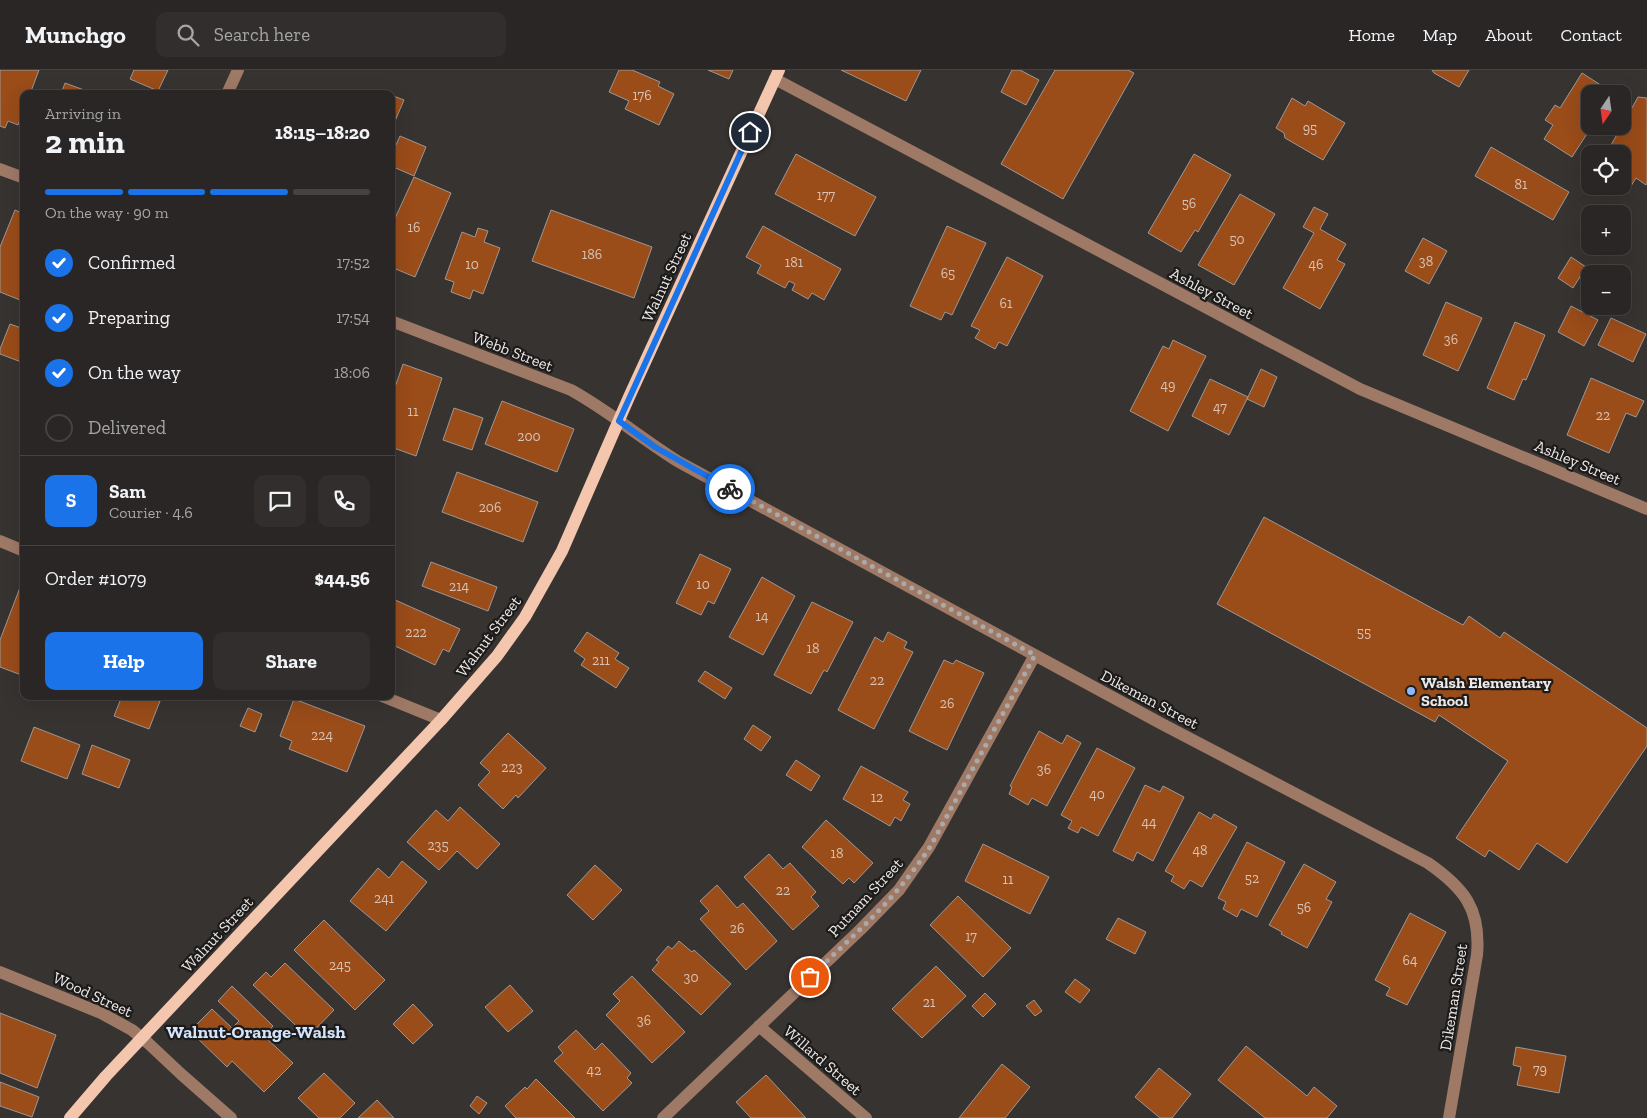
<!DOCTYPE html>
<meta charset="utf-8">
<style>
:root{--surface:#292625;--page:#312e2d;--text:#f1f3f6;--muted:#a5a5a7;--line:#454342;--accent:#1a73e8}
body{margin:0;font-family:"Zilla Slab",serif;background:var(--page);color:var(--text);height:100vh;display:flex;flex-direction:column;font-size:19px;white-space:nowrap}
*{box-sizing:border-box;margin:0}
p{font-size:16px;color:var(--muted)}
.icon{flex:none;width:28px;height:28px;fill:none;stroke:currentColor;stroke-width:2;stroke-linecap:round;stroke-linejoin:round}
.map{position:relative;flex:1;overflow:hidden}
.side{position:absolute;left:20px;top:20px;width:375px;height:610px;display:flex;flex-direction:column;background:var(--surface);border-radius:10px;box-shadow:0 5px 20px #0002,0 0 0 1px var(--line)}
.side>*{flex:none}
.needle{width:32px;rotate:193deg}
.buttons{position:absolute;left:1581px;top:15px;display:grid;gap:10px}
.buttons a{display:grid;place-items:center;width:50px;height:50px;border-radius:10px;background:var(--surface);box-shadow:0 5px 20px #0002,0 0 0 1px var(--line);font-size:25px}
.pin{position:absolute;display:grid;place-items:center;width:42px;height:42px;color:#fff;margin:-21px;border:2px solid #fff;border-radius:50%;box-shadow:0 1px 5px #0007}
.courier{position:absolute;display:grid;place-items:center;width:50px;height:50px;margin:-25px;border:4px solid #1a73e8;border-radius:50%;background:#fff;color:#222;box-shadow:0 1px 6px #0007}
.headline em{font-style:normal;font-weight:800}
.headline div{display:flex;flex-direction:column-reverse}
.headline{display:flex;align-items:center;justify-content:space-between;height:85px;padding:0 25px}
h1{font-size:32px;font-weight:800;line-height:38px}
.bar{display:grid;grid-template-columns:repeat(4,1fr);gap:8px 5px;align-content:center;height:60px;padding:0 25px}
.bar i{height:6px;border-radius:4px;background:var(--line)}
.bar .current{background:var(--accent)}
.bar p{grid-column:span 4}
.line{display:flex;align-items:center;gap:12px;padding:0 25px;border-top:1px solid var(--line)}
.line div{flex:1}
.round{display:grid;place-items:center;flex:none;width:52px;height:52px;border-radius:10px;background:var(--page)}
ol{padding:0 25px;list-style:none}
li{display:flex;align-items:center;gap:15px;height:55px}
li p{margin-inline-start:auto}
li .icon{padding:5px;border-radius:50%;background:var(--accent);color:#fff;stroke-width:4}
li:last-child{color:var(--muted)}
li i{width:28px;height:28px;border:2px solid var(--line);border-radius:50%}
.action{display:flex;gap:10px;margin-top:auto;padding:10px 25px}
.action a{flex:1;height:58px;border-radius:10px;background:var(--accent);color:#fff;font-size:20px;font-weight:800;line-height:58px;text-align:center}
.action a+a{background:var(--page);color:var(--text)}
header{display:flex;align-items:center;gap:30px;box-sizing:border-box;height:70px;padding:0 25px;background:var(--surface);border-bottom:1px solid var(--line)}
header strong{font-size:24px}
nav{display:flex;gap:28px;margin-inline-start:auto;font-size:18px}
.search{width:350px;height:45px;background:var(--page);display:flex;align-items:center;gap:12px;box-sizing:border-box;padding:0 18px;border-radius:10px;color:var(--muted);font-size:19px}
.map>svg:first-child{display:block}
.building{fill:#9a4c19;stroke:#9d9896}
.lines{fill:none;stroke-linecap:round;stroke-linejoin:round}
.minor{stroke:#9e7966;stroke-width:12}
.major{stroke:#f4c6ae;stroke-width:12}
.done{stroke:#ada9a8;stroke-width:5;stroke-dasharray:0 9}
.route{stroke:#1a73e8;stroke-width:6}
.poi-dot{fill:#8db9fc;stroke:#1d1b1a;stroke-width:2}
.labels{text-anchor:middle;stroke-width:4.5;stroke-linejoin:round;paint-order:stroke}
.number-label{font-size:14px;fill:#d8c2b4}
.street-label{font-size:16px;fill:#ece9e8;stroke:#1d1b1a}
.poi-label{font-size:16px;font-weight:bold;fill:#ece9e8;stroke:#1d1b1a;text-anchor:start}
.neighbourhood-label{font-size:18px;font-weight:bold;fill:#d3e4fe;stroke:#1d1b1a}
</style>
<header>
<strong>Munchgo</strong>
<div class="search"><svg class="icon" aria-label="search" viewBox="0 0 24 24"><circle cx="10" cy="10" r="6"/><path d="M15 15l6 6"/></svg>Search here</div>
<nav><a>Home</a><a>Map</a><a>About</a><a>Contact</a></nav>
</header>
<div class="map">
<svg width="1647" height="1048" viewBox="0 0 1647 1048">
<rect width="100%" height="100%" fill="#373331"/>
<path class="building" d="M 0,0 L 39,0 L 30,24 L 24,24 L 24,40 L 18,55 L 8,51 L 5,58 L 0,56 Z
M 134,0 L 168,0 L 158,21 L 130,9 Z
M 619,0 L 632,0 L 660,12 L 658,16 L 674,24 L 659,55 L 625,39 L 629,31 L 609,22 Z
M 708,0 L 733,0 L 729,9 Z
M 841,0 L 921,0 L 906,31 Z
M 1012,0 L 1020,0 L 1039,10 L 1026,35 L 1001,22 Z
M 1055,0 L 1128,0 L 1134,3 L 1063,129 L 1001,94 Z
M 1432,0 L 1469,0 L 1459,17 L 1434,3 Z
M 1582,3 L 1613,23 L 1590,24 L 1590,56 L 1592,56 L 1572,87 L 1544,69 L 1553,55 L 1545,50 L 1555,35 L 1560,38 Z
M 65,13 L 95,24 L 61,24 Z
M 391,25 L 404,30 L 392,58 L 391,58 Z
M 1638,27 L 1647,28 L 1647,113 L 1646,115 L 1636,108 L 1631,116 L 1622,111 L 1622,84 L 1606,84 Z
M 1292,28 L 1305,36 L 1308,31 L 1345,53 L 1323,90 L 1285,68 L 1284,63 L 1276,58 Z
M 400,66 L 426,77 L 414,106 L 391,96 L 391,86 Z
M 1491,77 L 1569,122 L 1553,150 L 1475,106 Z
M 796,84 L 876,127 L 855,166 L 775,124 Z
M 1194,84 L 1231,105 L 1198,162 L 1195,160 L 1181,182 L 1148,163 Z
M 414,107 L 451,123 L 415,207 L 391,197 L 391,157 Z
M 1240,124 L 1275,144 L 1234,215 L 1198,195 Z
M 1314,137 L 1328,144 L 1320,159 L 1346,174 L 1337,190 L 1345,194 L 1320,239 L 1283,218 L 1314,163 L 1303,157 Z
M 15,140 L 24,144 L 24,220 L 20,230 L 0,222 L 0,177 Z
M 551,140 L 652,177 L 634,228 L 532,191 Z
M 763,156 L 841,199 L 824,230 L 812,223 L 808,229 L 792,220 L 795,214 L 789,211 L 785,218 L 757,203 L 761,195 L 746,187 Z
M 947,156 L 986,173 L 952,245 L 945,242 L 941,250 L 910,236 Z
M 478,158 L 488,161 L 484,172 L 500,178 L 483,224 L 473,220 L 470,229 L 451,222 L 454,212 L 445,209 L 462,162 L 475,167 Z
M 1423,168 L 1447,181 L 1429,214 L 1405,201 Z
M 1007,187 L 1043,206 L 1007,276 L 999,272 L 995,279 L 975,268 L 980,260 L 971,256 Z
M 1571,187 L 1586,197 L 1573,218 L 1558,208 Z
M 1446,232 L 1482,248 L 1458,301 L 1423,285 Z
M 1571,236 L 1598,250 L 1584,276 L 1558,262 Z
M 1611,248 L 1646,264 L 1633,292 L 1598,275 Z
M 1515,252 L 1545,265 L 1526,310 L 1523,309 L 1514,330 L 1487,318 Z
M 10,254 L 24,259 L 24,293 L 0,284 L 0,279 Z
M 1173,270 L 1206,286 L 1168,361 L 1130,341 L 1163,276 L 1169,279 Z
M 403,294 L 442,308 L 416,386 L 391,377 L 391,329 Z
M 1261,299 L 1277,307 L 1264,337 L 1247,329 Z
M 1591,308 L 1644,331 L 1636,347 L 1626,343 L 1609,383 L 1567,365 Z
M 1210,309 L 1248,327 L 1229,365 L 1192,346 Z
M 502,331 L 574,359 L 557,402 L 485,374 Z
M 454,338 L 483,348 L 472,380 L 443,370 Z
M 457,402 L 538,432 L 523,472 L 442,442 Z
M 1264,447 L 1463,555 L 1469,546 L 1500,568 L 1504,562 L 1647,658 L 1647,676 L 1567,793 L 1537,773 L 1519,800 L 1489,780 L 1485,787 L 1456,768 L 1508,691 L 1439,645 L 1435,652 L 1217,534 Z
M 700,484 L 731,499 L 714,534 L 708,531 L 701,545 L 676,533 Z
M 431,492 L 497,517 L 488,541 L 422,516 Z
M 762,507 L 795,526 L 763,585 L 729,567 Z
M 21,515 L 24,516 L 24,606 L 0,597 L 0,570 Z
M 393,529 L 460,559 L 449,582 L 443,579 L 435,595 L 391,574 Z
M 812,532 L 853,552 L 827,602 L 824,600 L 811,624 L 774,605 Z
M 587,562 L 619,583 L 615,589 L 629,598 L 616,618 L 581,595 L 585,589 L 574,581 Z
M 888,562 L 907,572 L 904,578 L 913,582 L 874,659 L 838,640 L 875,567 L 883,572 Z
M 944,590 L 953,594 L 956,590 L 984,603 L 947,680 L 909,661 Z
M 705,601 L 732,618 L 725,629 L 698,611 Z
M 122,626 L 162,626 L 149,659 L 114,646 Z
M 294,629 L 365,656 L 347,702 L 289,679 L 292,671 L 280,666 Z
M 248,638 L 262,644 L 255,662 L 240,656 Z
M 753,655 L 771,667 L 761,681 L 744,669 Z
M 34,657 L 80,675 L 67,709 L 21,691 Z
M 1039,661 L 1062,674 L 1067,665 L 1081,673 L 1047,736 L 1032,728 L 1028,735 L 1009,724 L 1012,717 L 1010,716 Z
M 508,663 L 546,698 L 518,728 L 516,725 L 503,739 L 478,715 L 490,702 L 480,693 Z
M 92,675 L 130,690 L 119,718 L 82,704 Z
M 1097,678 L 1135,698 L 1098,766 L 1081,757 L 1078,763 L 1068,758 L 1072,751 L 1061,745 Z
M 796,690 L 820,706 L 811,721 L 786,705 Z
M 861,696 L 908,722 L 903,730 L 910,734 L 901,751 L 895,747 L 890,756 L 843,729 Z
M 1145,715 L 1160,722 L 1163,716 L 1184,727 L 1153,791 L 1137,782 L 1133,791 L 1113,781 Z
M 460,737 L 500,774 L 477,799 L 457,781 L 439,800 L 407,772 L 436,740 L 448,751 Z
M 1199,742 L 1211,749 L 1214,744 L 1237,757 L 1202,817 L 1190,810 L 1184,819 L 1171,811 L 1174,806 L 1165,801 Z
M 826,750 L 873,793 L 854,813 L 849,808 L 843,814 L 802,777 Z
M 1247,772 L 1285,792 L 1257,847 L 1241,839 L 1237,847 L 1223,839 L 1226,832 L 1218,828 Z
M 983,774 L 1049,807 L 1030,844 L 965,811 Z
M 769,784 L 783,799 L 790,793 L 816,822 L 811,827 L 819,836 L 793,860 L 744,807 Z
M 402,791 L 427,812 L 386,861 L 350,831 L 378,798 L 389,808 Z
M 1304,794 L 1336,812 L 1326,829 L 1332,832 L 1307,878 L 1281,864 L 1282,862 L 1269,855 Z
M 595,795 L 622,820 L 593,850 L 567,825 Z
M 717,815 L 737,838 L 743,833 L 777,871 L 746,900 L 700,849 L 709,841 L 700,831 Z
M 958,826 L 1011,878 L 983,907 L 930,855 Z
M 1410,843 L 1446,862 L 1407,935 L 1386,925 L 1390,918 L 1375,910 Z
M 1118,848 L 1146,862 L 1135,884 L 1106,869 Z
M 324,850 L 385,910 L 355,940 L 294,880 Z
M 679,871 L 692,882 L 694,880 L 731,914 L 701,945 L 652,900 L 659,892 L 656,890 L 668,876 L 672,879 Z
M 285,893 L 334,940 L 308,967 L 253,915 L 266,902 L 271,907 Z
M 936,896 L 966,926 L 922,968 L 892,939 Z
M 632,906 L 685,962 L 652,993 L 606,945 L 620,931 L 613,924 Z
M 1075,909 L 1090,920 L 1080,933 L 1065,922 Z
M 510,915 L 533,941 L 508,962 L 485,937 Z
M 232,916 L 273,956 L 264,966 L 293,993 L 264,1022 L 232,991 L 227,997 L 190,961 L 212,939 L 232,958 L 239,951 L 218,931 Z
M 985,923 L 996,934 L 983,947 L 972,936 Z
M 1034,930 L 1042,941 L 1035,946 L 1026,936 Z
M 413,934 L 433,955 L 413,974 L 393,954 Z
M 0,943 L 56,965 L 37,1018 L 0,1003 Z
M 576,960 L 595,980 L 602,973 L 631,1003 L 627,1008 L 632,1013 L 603,1041 L 554,991 L 563,983 L 558,977 Z
M 1246,976 L 1307,1026 L 1314,1017 L 1337,1036 L 1327,1048 L 1265,1048 L 1218,1010 Z
M 1516,977 L 1566,986 L 1559,1023 L 1517,1015 L 1521,997 L 1513,995 Z
M 1002,994 L 1030,1017 L 1005,1048 L 959,1048 Z
M 1159,998 L 1191,1024 L 1172,1048 L 1160,1048 L 1135,1027 Z
M 324,1003 L 355,1033 L 340,1048 L 319,1048 L 298,1028 Z
M 766,1005 L 806,1048 L 751,1048 L 736,1032 Z
M 536,1009 L 575,1048 L 516,1048 L 505,1036 L 525,1017 L 527,1019 Z
M 0,1012 L 39,1027 L 32,1047 L 0,1036 Z
M 477,1026 L 487,1033 L 479,1044 L 470,1036 Z
M 377,1030 L 394,1048 L 358,1048 Z"/>
<g class="lines">
<path class="minor" d="M 775,9 L 1360,319 L 1647,439
M 227,24 L 238,0
M 0,99 L 24,108
M 391,251 L 571,320 C 609,341 642,369 679,392 L 1162,654 L 1428,793 C 1464,818 1481,839 1477,885 L 1449,1048
M 0,471 L 24,481
M 382,626 L 441,650
M 0,902 L 101,943 L 132,960 L 148,973 L 181,1004 L 231,1048
M 759,956 L 866,1048
M 663,1048 L 861,859 L 899,820 L 929,777 L 1035,585"/>
<path class="major" d="M 70,1048 L 106,1006 L 441,650 L 497,586 L 525,547 L 562,481 L 629,327 L 779,0"/>
</g>
<g class="lines">
<path class="done" d="M 730,419 L 1035,585 L 930,777 C 896,829 854,865 810,907"/>
<path class="route" d="M 730,419 L 655,377 L 619,351 L 750,62"/>
</g>
<circle class="poi-dot" cx="1411" cy="621" r="5"/>
<g class="labels">
<g class="number-label">
<text x="642" y="30">176</text>
<text x="1310" y="63">95</text>
<text x="1521" y="119">81</text>
<text x="826" y="130">177</text>
<text x="1189" y="138">56</text>
<text x="414" y="162">16</text>
<text x="1237" y="174">50</text>
<text x="592" y="189">186</text>
<text x="1426" y="196">38</text>
<text x="794" y="197">181</text>
<text x="472" y="199">10</text>
<text x="1316" y="199">46</text>
<text x="948" y="208">65</text>
<text x="1006" y="238">61</text>
<text x="1451" y="274">36</text>
<text x="1168" y="320">49</text>
<text x="1220" y="342">47</text>
<text x="413" y="346">11</text>
<text x="1603" y="350">22</text>
<text x="529" y="371">200</text>
<text x="490" y="442">206</text>
<text x="703" y="519">10</text>
<text x="459" y="521">214</text>
<text x="762" y="551">14</text>
<text x="416" y="567">222</text>
<text x="1364" y="567">55</text>
<text x="813" y="583">18</text>
<text x="601" y="595">211</text>
<text x="877" y="615">22</text>
<text x="947" y="638">26</text>
<text x="322" y="670">224</text>
<text x="512" y="702">223</text>
<text x="1044" y="704">36</text>
<text x="1097" y="729">40</text>
<text x="877" y="732">12</text>
<text x="1149" y="757">44</text>
<text x="438" y="780">235</text>
<text x="1200" y="785">48</text>
<text x="837" y="788">18</text>
<text x="1252" y="813">52</text>
<text x="1008" y="814">11</text>
<text x="783" y="825">22</text>
<text x="384" y="833">241</text>
<text x="1304" y="842">56</text>
<text x="737" y="863">26</text>
<text x="971" y="871">17</text>
<text x="1410" y="895">64</text>
<text x="340" y="900">245</text>
<text x="691" y="912">30</text>
<text x="929" y="937">21</text>
<text x="644" y="955">36</text>
<text x="1540" y="1004">79</text>
<text x="594" y="1005">42</text>
</g>
<g class="street-label">
<text transform="translate(666 207) rotate(-65)" y="6">Walnut Street</text>
<text transform="translate(1212 223) rotate(28)" y="6">Ashley Street</text>
<text transform="translate(513 281) rotate(21)" y="6">Webb Street</text>
<text transform="translate(1578 392) rotate(23)" y="6">Ashley Street</text>
<text transform="translate(488 566) rotate(-53)" y="6">Walnut Street</text>
<text transform="translate(1150 629) rotate(28)" y="6">Dikeman Street</text>
<text transform="translate(865 827) rotate(-47)" y="6">Putnam Street</text>
<text transform="translate(217 864) rotate(-47)" y="6">Walnut Street</text>
<text transform="translate(93 924) rotate(25)" y="6">Wood Street</text>
<text transform="translate(1453 927) rotate(-81)" y="6">Dikeman Street</text>
<text transform="translate(823 990) rotate(41)" y="6">Willard Street</text>
</g>
<g class="poi-label">
<text x="1421" y="618">Walsh Elementary<tspan x="1421" dy="18">School</tspan></text>
</g>
<g class="neighbourhood-label">
<text x="256" y="968">Walnut-Orange-Walsh</text>
</g>
</g>
</svg>
<div class="buttons">
<a><svg class="needle" viewBox="-14 -14 28 28"><path d="M0-13l5 13h-10z" fill="#e53935"/><path d="M0 13l5-13h-10z" fill="#a5a5a7"/></svg></a>
<a><svg class="icon" aria-label="locate" viewBox="0 0 24 24"><circle cx="12" cy="12" r="6"/><path d="M12 2v4M12 18v4M2 12h4M18 12h4"/></svg></a>
<a>+</a>
<a>−</a>
</div>
<div class="pin" style="left:810px;top:907px;background:#ea580c"><svg class="icon" aria-label="bag" viewBox="0 0 24 24"><path d="M5 8h14l-1 12H6zM9 8a3 3 0 0 1 6 0"/></svg></div>
<div class="pin" style="left:750px;top:62px;background:#1f2937"><svg class="icon" aria-label="home" viewBox="0 0 24 24"><path d="M3 11l9-7 9 7M6 9v11h12V9"/></svg></div>
<div class="courier" style="left:730px;top:419px"><svg class="icon" aria-label="bike" viewBox="0 0 24 24"><circle cx="6" cy="16" r="4"/><circle cx="18" cy="16" r="4"/><path d="M6 16l4-8h5l3 8M10 8l3 8H6M13 5h3"/></svg></div>
<section class="side">
<div class="headline"><div><h1>2 min</h1><p>Arriving in</p></div><em>18:15–18:20</em></div>
<div class="bar"><i class="current"></i><i class="current"></i><i class="current"></i><i></i><p>On the way · 90 m</p></div>
<ol>
<li><svg class="icon" aria-label="check" viewBox="0 0 24 24"><path d="M5 12l5 5 9-10"/></svg>Confirmed<p>17:52</p></li>
<li><svg class="icon" aria-label="check" viewBox="0 0 24 24"><path d="M5 12l5 5 9-10"/></svg>Preparing<p>17:54</p></li>
<li><svg class="icon" aria-label="check" viewBox="0 0 24 24"><path d="M5 12l5 5 9-10"/></svg>On the way<p>18:06</p></li>
<li><i></i>Delivered</li>
</ol>
<div class="line" style="height:90px"><b class="round" style="background:var(--accent);color:#fff">S</b><div><b>Sam</b><p>Courier · 4.6</p></div><a class="round"><svg class="icon" aria-label="chat" viewBox="0 0 24 24"><path d="M4 5h16v11H9l-5 4z"/></svg></a><a class="round"><svg class="icon" aria-label="phone" viewBox="0 0 24 24"><path d="M5 4h4l2 5-3 2q2 4 5 5l2-3 5 2v4C11 20 4 13 5 4z"/></svg></a></div>
<div class="line" style="height:65px"><div>Order #1079</div><b>$44.56</b></div>
<div class="action"><a>Help</a><a>Share</a></div>
</section>
</div>
